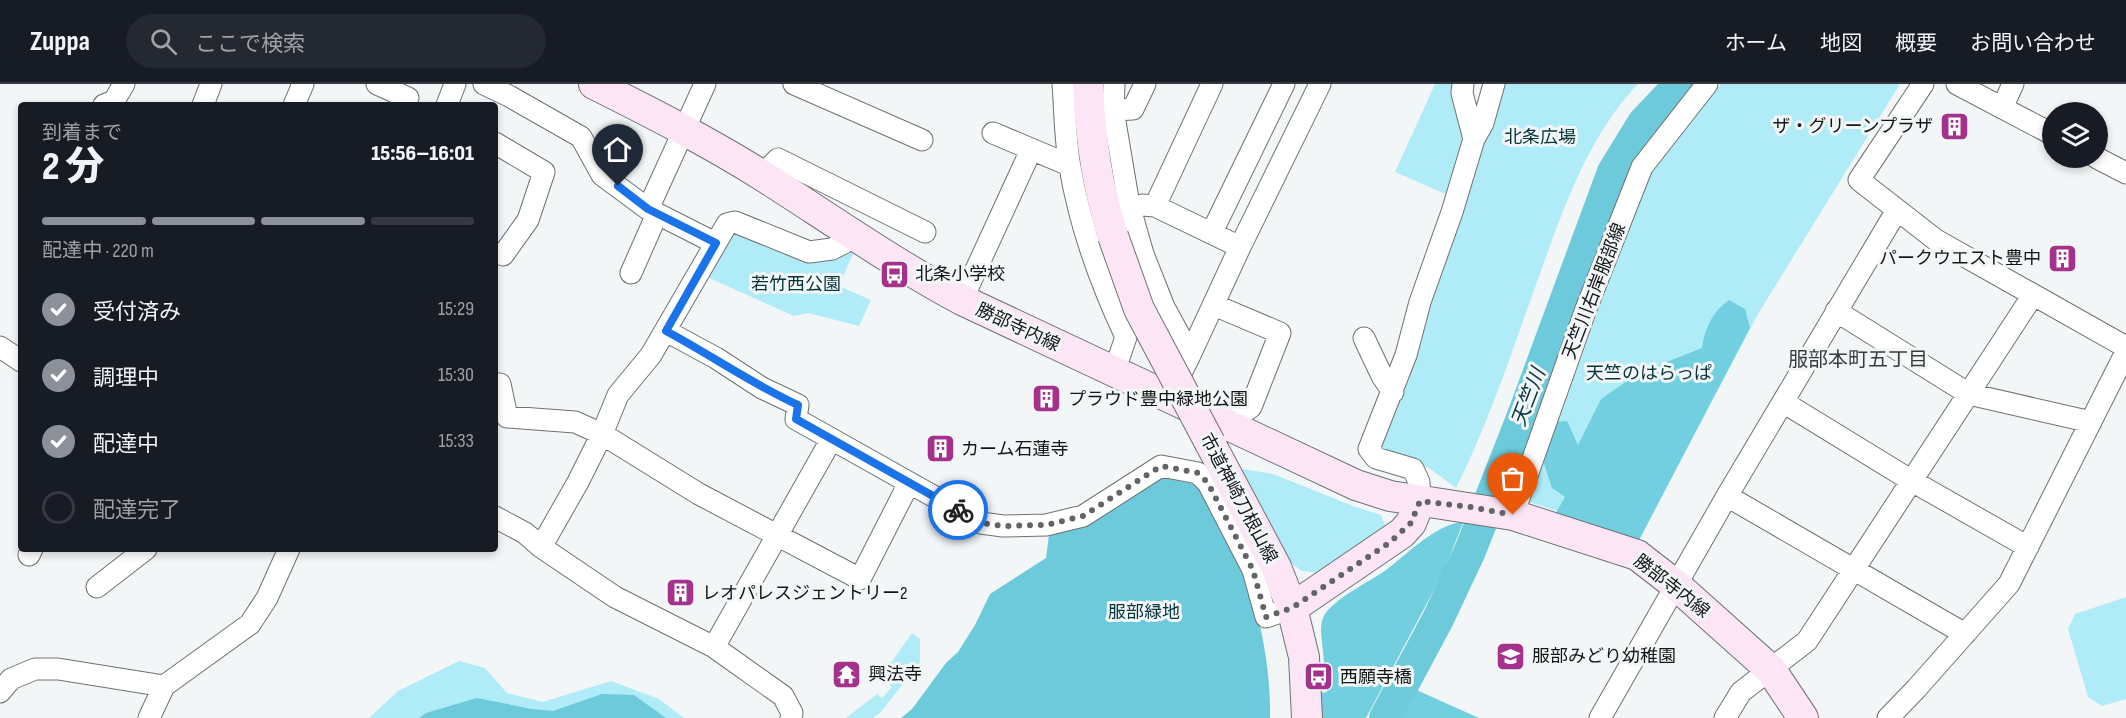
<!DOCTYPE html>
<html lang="ja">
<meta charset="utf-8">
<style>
:root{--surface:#171b24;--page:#242831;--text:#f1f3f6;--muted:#9ea1a6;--line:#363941;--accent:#8c9099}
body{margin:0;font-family:"Sofia Sans Condensed","Noto Sans JP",sans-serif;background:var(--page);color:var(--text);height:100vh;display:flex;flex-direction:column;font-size:22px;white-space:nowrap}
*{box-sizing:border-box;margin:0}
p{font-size:20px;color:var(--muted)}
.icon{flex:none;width:33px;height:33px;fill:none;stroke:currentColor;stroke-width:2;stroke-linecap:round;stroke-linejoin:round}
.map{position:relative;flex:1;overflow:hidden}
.details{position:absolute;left:18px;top:18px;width:480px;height:450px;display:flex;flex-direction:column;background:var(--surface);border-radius:6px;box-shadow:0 3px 9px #0003}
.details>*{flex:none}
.tools{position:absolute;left:2042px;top:18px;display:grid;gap:12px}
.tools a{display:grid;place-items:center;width:66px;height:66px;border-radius:50%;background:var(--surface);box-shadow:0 3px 9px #0003;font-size:30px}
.pin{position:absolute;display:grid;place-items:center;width:51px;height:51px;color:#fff;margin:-62px -26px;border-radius:50% 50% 50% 0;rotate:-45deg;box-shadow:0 0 6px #0007}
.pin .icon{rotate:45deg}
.courier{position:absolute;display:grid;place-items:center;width:60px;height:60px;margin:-30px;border:4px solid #1a73e8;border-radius:50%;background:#fff;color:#222;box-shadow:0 2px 8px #0007}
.overview em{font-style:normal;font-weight:800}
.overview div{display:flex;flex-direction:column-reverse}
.overview{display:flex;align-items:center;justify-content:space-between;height:102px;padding:0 24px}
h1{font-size:39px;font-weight:800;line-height:45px}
.bar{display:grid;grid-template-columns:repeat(4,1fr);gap:9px 6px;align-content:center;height:72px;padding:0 24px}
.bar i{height:8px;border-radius:4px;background:var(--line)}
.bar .current{background:var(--accent)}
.bar p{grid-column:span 4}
ol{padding:0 24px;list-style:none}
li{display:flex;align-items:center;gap:18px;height:66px}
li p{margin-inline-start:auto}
li .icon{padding:6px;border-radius:50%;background:var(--accent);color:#fff;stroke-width:4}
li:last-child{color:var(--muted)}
li i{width:33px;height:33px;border:3px solid var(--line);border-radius:50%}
header{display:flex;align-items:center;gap:36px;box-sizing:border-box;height:84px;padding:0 30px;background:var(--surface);border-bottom:2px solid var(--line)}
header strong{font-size:28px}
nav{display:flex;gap:33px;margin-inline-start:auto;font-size:21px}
.search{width:420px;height:54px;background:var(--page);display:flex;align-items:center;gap:15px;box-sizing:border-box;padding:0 21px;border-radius:33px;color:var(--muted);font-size:22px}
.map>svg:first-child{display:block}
.green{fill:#b0ecf7}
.forest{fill:#72cfe0}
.water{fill:#6ccada}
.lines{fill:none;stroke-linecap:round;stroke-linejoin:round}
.river{stroke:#6ccada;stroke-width:32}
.street-casing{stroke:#6e7172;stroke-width:23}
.secondary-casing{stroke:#6e7172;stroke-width:32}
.street{stroke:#fff;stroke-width:21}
.secondary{stroke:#fce6f6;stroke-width:30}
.secondary-bridge-casing{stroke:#6e7172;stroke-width:32;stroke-linecap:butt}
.secondary-bridge{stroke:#fce6f6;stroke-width:30}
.done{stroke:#626465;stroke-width:6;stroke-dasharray:0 10.8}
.route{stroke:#1a73e8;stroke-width:8}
.labels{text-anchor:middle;stroke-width:6;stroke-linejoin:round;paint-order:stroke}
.poi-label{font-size:18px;fill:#141516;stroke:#f2f6f7;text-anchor:start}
.park-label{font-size:18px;fill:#05343b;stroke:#f2f6f7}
.street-label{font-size:18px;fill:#141516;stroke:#f2f6f7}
.neighbourhood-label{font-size:20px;fill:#393c3d;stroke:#f2f6f7}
.water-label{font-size:20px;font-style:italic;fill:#06353c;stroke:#f2f6f7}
</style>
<header>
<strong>Zuppa</strong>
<div class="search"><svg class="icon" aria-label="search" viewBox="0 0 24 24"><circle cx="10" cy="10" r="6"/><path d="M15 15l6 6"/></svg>ここで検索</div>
<nav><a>ホーム</a><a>地図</a><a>概要</a><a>お問い合わせ</a></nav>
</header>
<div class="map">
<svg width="2126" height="634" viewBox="0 0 2126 634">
<rect width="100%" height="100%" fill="#f2f6f7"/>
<path class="green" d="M 1435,0 L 1457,0 L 1464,60 L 1448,111 L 1395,88 Z
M 1502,0 L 1638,0 C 1590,50 1565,120 1542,184 C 1515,258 1491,334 1456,404 L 1429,384 L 1382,368 L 1378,359 Z
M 1721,0 L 1900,0 L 1758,230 L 1638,456 L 1601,441 L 1529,418 L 1650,82 Z
M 728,148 L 846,165 L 853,170 L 839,202 L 871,216 L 859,242 L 808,229 L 794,232 L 707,193 Z
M 1243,385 L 1273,390 L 1353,422 L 1381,431 L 1387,447 L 1319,489 L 1302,487 L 1291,479 L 1241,387 Z
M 2126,513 L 2126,615 L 2102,622 L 2088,613 L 2068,545 L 2075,530 Z
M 912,549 L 920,555 L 920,578 L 881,628 L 873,634 L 846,634 L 877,610 L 882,614 L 892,603 L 881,593 Z
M 459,577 L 485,584 L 507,609 L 543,618 L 611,597 L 659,615 L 684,634 L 369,634 L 398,607 Z"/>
<path class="forest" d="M 1729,216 L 1745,225 L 1750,244 L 1636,462 L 1553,434 L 1565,413 L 1552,404 L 1544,380 L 1549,338 L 1567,337 L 1578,361 L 1601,315 L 1639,289 L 1702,264 C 1705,244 1712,228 1729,216 Z
M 1456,439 L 1463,439 L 1444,487 L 1366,634 L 1320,634 L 1320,609 L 1327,608 L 1321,548 C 1321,539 1322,533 1328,526 C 1344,509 1366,500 1386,486 C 1407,470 1430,446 1456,439 Z
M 1412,604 L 1479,634 L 1397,634 Z"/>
<path class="water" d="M 1160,393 L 1198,401 C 1212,427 1228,453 1240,480 C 1260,525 1271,585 1270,634 L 901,634 L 912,625 L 946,579 L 958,568 L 975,541 L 990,510 L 1046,474 L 1049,451 Z
M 602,610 L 634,611 L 666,634 L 419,634 L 426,629 L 477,614 L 532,625 L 553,627 Z"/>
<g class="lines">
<path class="river" d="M 1385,634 L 1438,535 L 1470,467 L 1524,329 L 1613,88 L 1643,39 L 1680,0"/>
<defs>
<path id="street" d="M 377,0 L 408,14 L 405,21
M 484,0 L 509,12 L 581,53 L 602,91 L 648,125 L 715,159
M 794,0 L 922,56
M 1063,0 C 1065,27 1065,56 1070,83 C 1080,143 1100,198 1126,253 L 1114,288
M 1114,0 L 1113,26 L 1129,121 L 1143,170 L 1164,223 L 1190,271 L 1173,305
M 1463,0 L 1462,9 L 1474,55
M 1923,0 L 1859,96 L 1936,156 L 2126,263
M 1957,0 L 2052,50
M 104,21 L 114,17 L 124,0
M 203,21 L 211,0
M 294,21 L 303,0
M 447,21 L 455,0
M 2002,24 L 2013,0
M 1113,26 L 1133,25 L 1145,0
M 993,49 L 1069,81
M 495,59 L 544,88 L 528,136 L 503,171
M 2097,74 L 2126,89
M 762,91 L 778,75 L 925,148
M 1142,121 L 1155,122 L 1240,163
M 1155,122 L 1212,0
M 648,125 L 705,0
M 1212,148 L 1284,0
M 631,189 L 657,130
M 962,216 L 1031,66
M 1214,221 L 1280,249 L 1251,323 L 1226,340
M 1836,227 L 1969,310 L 2091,338
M 666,247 L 716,274 L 762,304 L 798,321 L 796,335 L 981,439 L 1003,442 L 1046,441 L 1083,432 L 1161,382 L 1198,389 L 1208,399 L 1253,486 L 1266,533 L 1292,524
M 1364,254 L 1382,292 L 1393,308
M 0,263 L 21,277
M 1190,271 L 1240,163 L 1320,0
M 495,300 L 500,300 L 507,333 L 575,338 L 602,350 L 699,410 L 860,495 L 909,399
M 1783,318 L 1912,397 L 2028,463
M 1727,412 L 1965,550
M 1420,417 L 1419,398 L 1413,385 L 1376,374 L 1369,365 L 1406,271 L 1420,218 L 1452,128 L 1474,55 L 1483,39 L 1494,0
M 1513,431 L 1586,225 L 1642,83 L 1707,0
M 495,433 L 525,449 L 541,463 L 615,513 L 714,563 L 783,612 L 792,629 L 791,634
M 541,463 L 578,398 L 602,350 L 618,311 L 651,271 L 727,140 L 735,138 L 809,168 L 832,165 L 844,159 L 853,151
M 29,471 L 32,465
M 97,503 L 146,465
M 714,563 L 831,356
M 0,608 L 11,595 L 35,585 L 58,585 L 164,602
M 149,634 L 164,602 L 250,540 L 267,514 L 289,465
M 1600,634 L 1727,412 L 1897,126
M 1725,634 L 1741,608 L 1807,557 L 2033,211
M 1888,634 L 1916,605 L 2009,500 L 2126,268"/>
<path id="secondary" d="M 594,0 C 652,29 709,58 763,92 C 829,134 893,179 962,216 L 1356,401 L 1390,412 L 1513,431 L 1637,471 L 1677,502 L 1771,586 L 1803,634
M 1088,0 C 1090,51 1097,103 1113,152
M 1210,359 L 1276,483 L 1292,524
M 1307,634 L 1304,573 L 1292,524 L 1402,449 L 1411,439 L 1420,417"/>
</defs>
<use href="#street" class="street-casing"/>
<use href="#secondary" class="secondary-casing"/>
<use href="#street" class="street"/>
<use href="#secondary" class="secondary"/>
<defs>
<path id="secondary-bridge" d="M 1113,152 L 1139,225 L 1210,359"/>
</defs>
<use href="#secondary-bridge" class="secondary-bridge-casing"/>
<use href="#secondary-bridge" class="secondary-bridge"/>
</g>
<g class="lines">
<path class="done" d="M 958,426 L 981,439 L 1003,442 L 1046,441 L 1083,432 L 1161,382 L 1198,389 L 1208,399 L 1253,486 L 1266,533 L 1292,524 L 1389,459 L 1411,439 L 1420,417 L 1470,423 L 1513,431"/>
<path class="route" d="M 618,102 L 648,125 L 716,159 L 666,247 C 711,271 752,300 798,321 L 796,335 L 958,426"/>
</g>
<defs>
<symbol id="building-square" viewBox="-11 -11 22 22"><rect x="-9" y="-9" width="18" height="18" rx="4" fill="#a4328d" stroke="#f2f6f7"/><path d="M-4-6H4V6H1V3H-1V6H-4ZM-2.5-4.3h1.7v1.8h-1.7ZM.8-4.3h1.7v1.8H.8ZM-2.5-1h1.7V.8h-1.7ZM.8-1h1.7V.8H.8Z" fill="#fff"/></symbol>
<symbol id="bus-square" viewBox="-11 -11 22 22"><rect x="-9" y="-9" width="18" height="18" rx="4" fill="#a4328d" stroke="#f2f6f7"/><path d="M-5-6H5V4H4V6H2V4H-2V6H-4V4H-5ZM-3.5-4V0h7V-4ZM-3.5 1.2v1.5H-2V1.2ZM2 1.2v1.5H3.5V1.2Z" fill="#fff"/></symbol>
<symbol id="school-square" viewBox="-11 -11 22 22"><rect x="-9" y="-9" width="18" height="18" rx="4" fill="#a4328d" stroke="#f2f6f7"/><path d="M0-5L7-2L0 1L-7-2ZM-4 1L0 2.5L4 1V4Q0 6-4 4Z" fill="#fff"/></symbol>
<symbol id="temple-square" viewBox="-11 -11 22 22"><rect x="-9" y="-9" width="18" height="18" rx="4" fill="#a4328d" stroke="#f2f6f7"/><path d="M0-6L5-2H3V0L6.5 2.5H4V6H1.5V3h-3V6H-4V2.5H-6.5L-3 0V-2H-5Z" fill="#fff"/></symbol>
</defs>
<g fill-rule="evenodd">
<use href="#building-square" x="1938" y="26" width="33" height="33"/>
<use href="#building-square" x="2046" y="158" width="33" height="33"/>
<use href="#bus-square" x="878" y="174" width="33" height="33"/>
<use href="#building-square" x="1030" y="298" width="33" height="33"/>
<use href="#building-square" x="924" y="348" width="33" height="33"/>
<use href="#building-square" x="664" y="492" width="33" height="33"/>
<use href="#school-square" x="1494" y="556" width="33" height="33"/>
<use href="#temple-square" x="830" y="574" width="33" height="33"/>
<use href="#bus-square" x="1302" y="576" width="33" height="33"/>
</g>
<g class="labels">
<g class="poi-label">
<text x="1933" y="48" text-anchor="end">ザ・グリーンプラザ</text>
<text x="2041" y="180" text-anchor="end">パークウエスト豊中</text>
<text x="915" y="196">北条小学校</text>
<text x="1068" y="321">プラウド豊中緑地公園</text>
<text x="961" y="371">カーム石蓮寺</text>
<text x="702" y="515">レオパレスジェントリー2</text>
<text x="1532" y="578">服部みどり幼稚園</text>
<text x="868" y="596">興法寺</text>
<text x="1340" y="599">西願寺橋</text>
</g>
<g class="park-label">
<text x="1540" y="59">北条広場</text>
<text x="796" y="206">若竹西公園</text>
<text x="1649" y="295">天竺のはらっぱ</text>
<text x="1144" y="534">服部緑地</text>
</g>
<g class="street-label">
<text transform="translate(1594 207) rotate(-69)" y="6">天竺川右岸服部線</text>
<text transform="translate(1018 243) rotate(25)" y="6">勝部寺内線</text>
<text transform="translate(1239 414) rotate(62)" y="6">市道神崎刀根山線</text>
<text transform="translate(1672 502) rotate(38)" y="6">勝部寺内線</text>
</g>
<g class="neighbourhood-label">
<text x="1858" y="282">服部本町五丁目</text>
</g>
<g class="water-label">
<text transform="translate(1528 313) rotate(-69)" y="7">天竺川</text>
</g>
</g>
</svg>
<div class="tools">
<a><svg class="icon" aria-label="layers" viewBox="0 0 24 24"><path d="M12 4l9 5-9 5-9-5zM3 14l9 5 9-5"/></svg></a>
</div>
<div class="pin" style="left:1513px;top:431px;background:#ea580c"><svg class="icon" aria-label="bag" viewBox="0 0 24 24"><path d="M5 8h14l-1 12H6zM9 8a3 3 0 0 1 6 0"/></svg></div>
<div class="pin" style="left:618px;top:102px;background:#1f2937"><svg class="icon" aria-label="home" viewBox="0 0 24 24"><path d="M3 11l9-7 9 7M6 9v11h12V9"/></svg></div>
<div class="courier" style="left:958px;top:426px"><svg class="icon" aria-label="bike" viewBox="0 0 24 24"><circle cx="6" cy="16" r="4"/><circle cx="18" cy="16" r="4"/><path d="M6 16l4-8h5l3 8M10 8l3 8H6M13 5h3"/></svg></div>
<section class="details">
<div class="overview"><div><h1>2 分</h1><p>到着まで</p></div><em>15:56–16:01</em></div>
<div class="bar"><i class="current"></i><i class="current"></i><i class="current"></i><i></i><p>配達中 · 220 m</p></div>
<ol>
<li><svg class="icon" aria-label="check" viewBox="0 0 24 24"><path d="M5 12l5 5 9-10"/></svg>受付済み<p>15:29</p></li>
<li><svg class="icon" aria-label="check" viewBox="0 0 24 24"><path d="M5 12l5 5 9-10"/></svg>調理中<p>15:30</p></li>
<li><svg class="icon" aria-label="check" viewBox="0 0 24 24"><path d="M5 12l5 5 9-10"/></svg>配達中<p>15:33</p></li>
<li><i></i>配達完了</li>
</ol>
</section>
</div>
